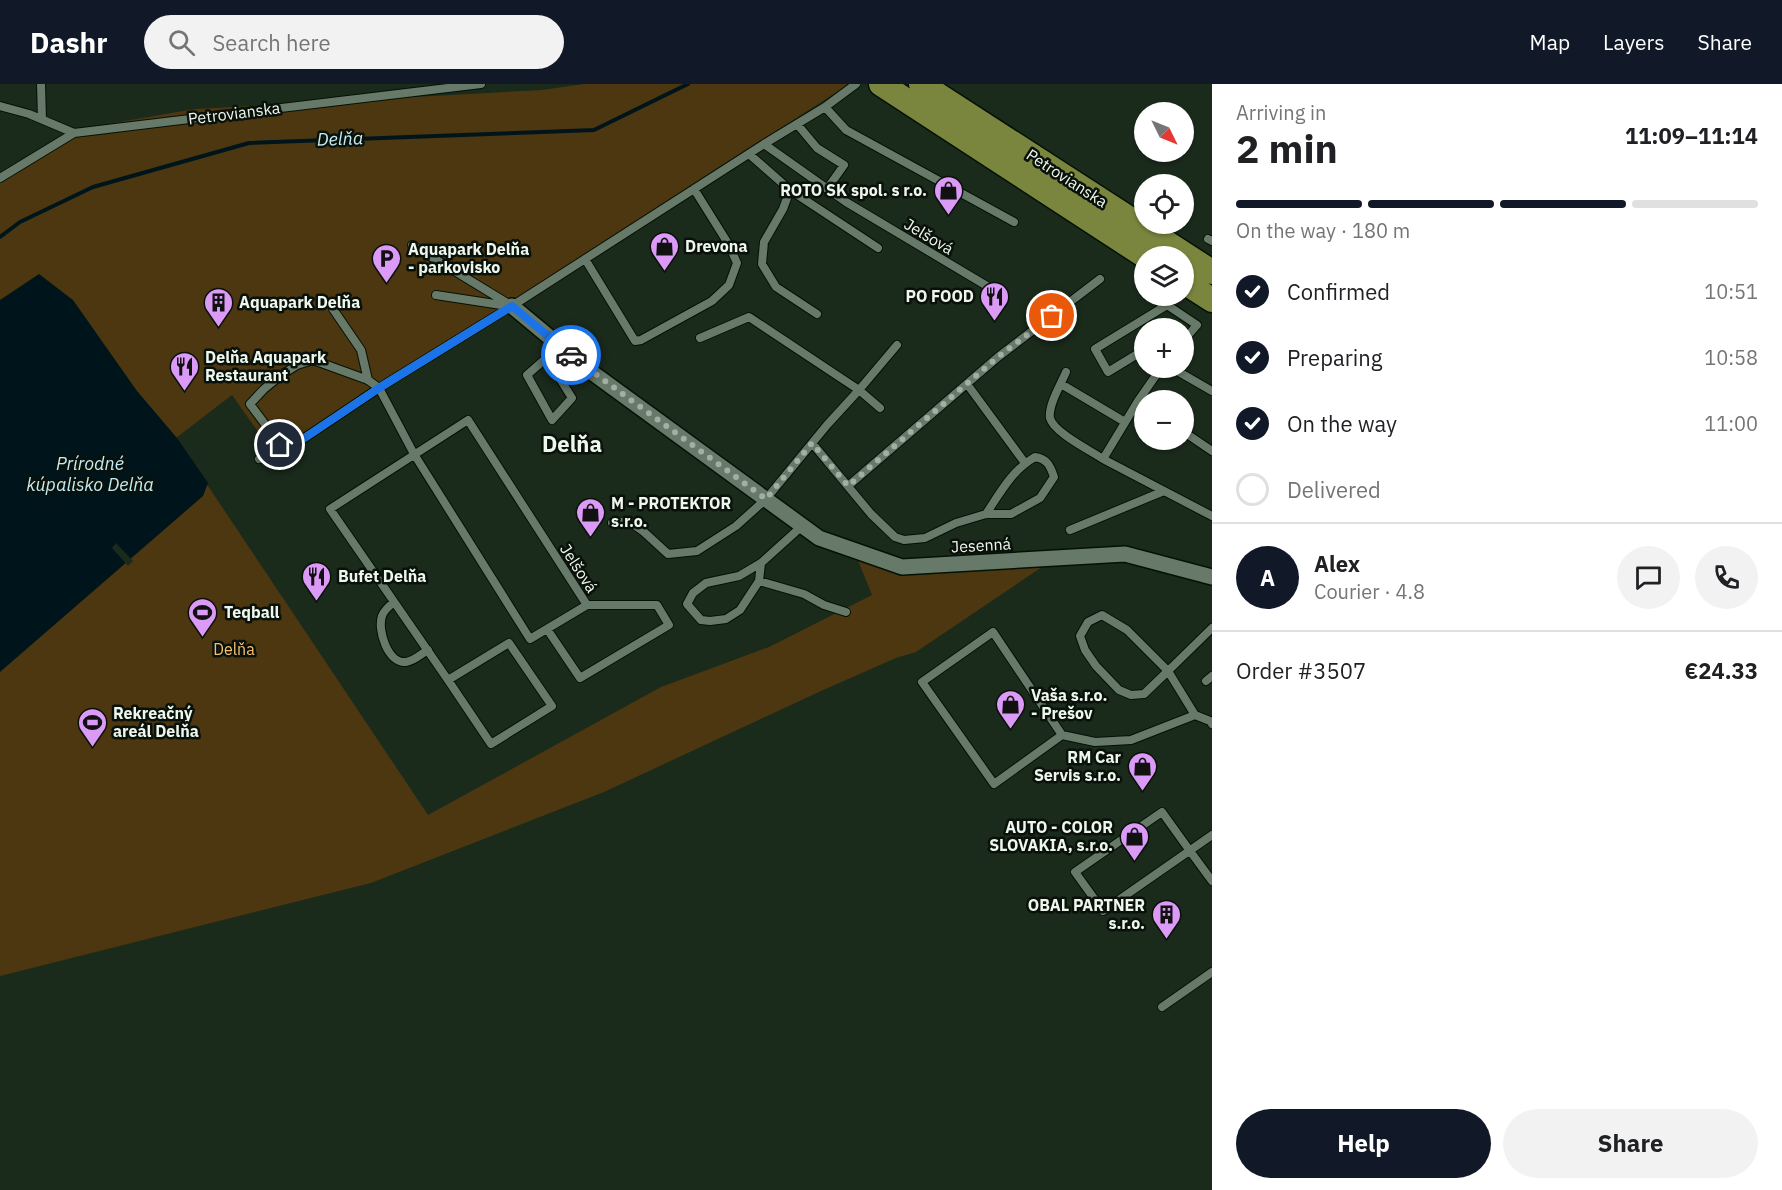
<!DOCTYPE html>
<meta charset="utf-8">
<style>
:root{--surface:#fff;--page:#f2f2f2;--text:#202124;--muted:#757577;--line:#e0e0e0;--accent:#111827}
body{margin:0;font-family:"IBM Plex Sans",sans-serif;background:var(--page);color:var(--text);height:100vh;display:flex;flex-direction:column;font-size:22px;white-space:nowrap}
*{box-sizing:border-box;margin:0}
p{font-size:20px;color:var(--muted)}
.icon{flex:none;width:33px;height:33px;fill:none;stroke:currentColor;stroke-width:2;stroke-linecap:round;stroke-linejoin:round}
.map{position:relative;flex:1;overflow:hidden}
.sheet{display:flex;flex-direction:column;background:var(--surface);width:570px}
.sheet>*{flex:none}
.needle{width:39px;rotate:133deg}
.buttons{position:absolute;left:1134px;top:18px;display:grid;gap:12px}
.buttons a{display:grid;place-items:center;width:60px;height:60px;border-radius:50%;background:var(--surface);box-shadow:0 2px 4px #0004;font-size:30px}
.pin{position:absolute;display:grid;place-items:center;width:51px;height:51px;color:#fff;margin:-26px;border:3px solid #fff;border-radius:50%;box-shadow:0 2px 6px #0007}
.courier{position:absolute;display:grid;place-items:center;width:60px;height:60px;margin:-30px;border:4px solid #1a73e8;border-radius:50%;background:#fff;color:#222;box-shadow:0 2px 8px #0007}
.head em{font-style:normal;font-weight:800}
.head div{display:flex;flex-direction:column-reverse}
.head{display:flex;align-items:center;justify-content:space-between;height:102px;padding:0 24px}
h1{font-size:39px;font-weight:800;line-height:45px}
.bar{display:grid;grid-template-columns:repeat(4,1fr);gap:9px 6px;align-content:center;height:72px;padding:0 24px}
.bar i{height:8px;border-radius:4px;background:var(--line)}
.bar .selected{background:var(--accent)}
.bar p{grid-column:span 4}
.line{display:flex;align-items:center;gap:15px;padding:0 24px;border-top:2px solid var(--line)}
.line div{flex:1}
.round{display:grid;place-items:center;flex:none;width:63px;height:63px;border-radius:32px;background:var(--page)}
ol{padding:0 24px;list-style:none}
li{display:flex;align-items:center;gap:18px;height:66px}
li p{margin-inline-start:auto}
li .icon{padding:6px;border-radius:50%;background:var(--accent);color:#fff;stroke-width:4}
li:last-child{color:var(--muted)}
li i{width:33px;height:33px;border:3px solid var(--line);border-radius:50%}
.action{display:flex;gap:12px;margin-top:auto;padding:12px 24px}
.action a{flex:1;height:69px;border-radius:36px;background:var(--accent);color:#fff;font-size:24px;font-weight:800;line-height:69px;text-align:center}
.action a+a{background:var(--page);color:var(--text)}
header{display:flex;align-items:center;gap:36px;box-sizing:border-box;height:84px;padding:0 30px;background:var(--accent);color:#fff}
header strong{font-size:28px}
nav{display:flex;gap:33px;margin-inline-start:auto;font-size:21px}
.search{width:420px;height:54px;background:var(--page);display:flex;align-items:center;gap:15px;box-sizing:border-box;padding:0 21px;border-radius:33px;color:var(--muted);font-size:22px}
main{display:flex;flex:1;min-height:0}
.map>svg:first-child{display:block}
.green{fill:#4c3710}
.water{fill:#00151b}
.pier{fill:#1a2a1b}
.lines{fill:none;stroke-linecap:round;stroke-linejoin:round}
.stream{stroke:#00151b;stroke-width:4}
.lane-casing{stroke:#041206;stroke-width:10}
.street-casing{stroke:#041206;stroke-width:18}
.primary-casing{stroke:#041206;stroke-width:27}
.lane{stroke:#677968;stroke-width:8}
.street{stroke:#677968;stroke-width:15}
.primary{stroke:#7a863e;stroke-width:24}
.done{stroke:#a3afa4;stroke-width:6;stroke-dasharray:0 10.8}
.route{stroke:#1a73e8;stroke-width:8}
.labels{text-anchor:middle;stroke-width:5;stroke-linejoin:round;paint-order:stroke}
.street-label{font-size:16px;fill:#edf7ed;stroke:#0a110a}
.poi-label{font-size:16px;font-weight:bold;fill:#edf7ed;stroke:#0a110a;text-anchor:start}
.park-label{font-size:16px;fill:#f2c170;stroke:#0a110a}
.water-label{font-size:18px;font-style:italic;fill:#c2ecf6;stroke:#0a110a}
.district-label{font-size:22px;font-weight:bold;fill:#edf7ed;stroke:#0a110a}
</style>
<header>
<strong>Dashr</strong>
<div class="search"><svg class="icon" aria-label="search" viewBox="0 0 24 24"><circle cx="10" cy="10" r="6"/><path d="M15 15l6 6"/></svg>Search here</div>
<nav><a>Map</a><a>Layers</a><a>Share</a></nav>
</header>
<main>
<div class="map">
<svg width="1212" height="1106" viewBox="0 0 1212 1106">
<rect width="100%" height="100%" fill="#1a2a1b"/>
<path class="green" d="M 584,0 L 849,0 L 379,304 L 278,376 L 232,311 L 176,354 L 428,731 L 661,603 L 769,563 L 872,511 L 855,469 L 910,488 L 1042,483 L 916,568 L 896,574 L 821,607 L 604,708 L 371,799 L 0,892 L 0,90 L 78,45 L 195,25 L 542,6 Z"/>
<path class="water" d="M 39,190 L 73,216 L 137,307 L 177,354 L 208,399 L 203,412 L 0,588 L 0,216 Z"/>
<path class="pier" d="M 116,459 L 133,477 L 128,482 L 112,464 Z"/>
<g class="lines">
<path class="stream" d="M 0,153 L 20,138 L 93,103 L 249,59 L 594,46 L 688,0"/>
<defs>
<path id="lane" d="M 41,0 L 42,35
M 0,22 L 29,30 L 74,49
M 825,23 L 846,46 L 1014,138
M 797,40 L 817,64 L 844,81 L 827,105
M 764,60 L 846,118 L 992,205
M 749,70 L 790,106 L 783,125 L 764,158 L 762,180 L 776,203 L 817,230
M 0,94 L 74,49 L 481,0
M 790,106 L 878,164
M 1208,155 L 1212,157
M 412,161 L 512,222
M 585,175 L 635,257 L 641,256 L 712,217 L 729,201 L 737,179 L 729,161 L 694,105
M 436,211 L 508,222
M 333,225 L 361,266 L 368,296
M 700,254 L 749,233 L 859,306 L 897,261
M 1144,266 L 1108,288 L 1095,265 L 1167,221 L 1197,241 L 1184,256
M 547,274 L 572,314 L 552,336 L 527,291 L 560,262
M 1172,284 L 1212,307
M 1066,288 C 1061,300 1048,321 1050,334 C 1053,348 1091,367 1103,375 L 1138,317 L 1161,284
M 967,300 L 1025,379
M 1061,300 L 1125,338
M 1184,348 L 1212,367
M 812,359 L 871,430 L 895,453 L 904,456 L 925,454 L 956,439 L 986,430 L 1011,430 L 1040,414 L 1054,393 C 1050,381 1047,375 1035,373 C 1012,386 1000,409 986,430
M 259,375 L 280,361
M 1103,375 L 1212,432
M 848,402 L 998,273 L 1100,195
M 612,439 L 629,437 L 644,448 L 668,470 L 697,467 L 736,442 L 766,415 L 827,341 L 859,306 L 880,324
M 1070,446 L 1164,407
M 761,479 L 759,497 L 740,526 L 726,535 L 710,537 L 701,536 L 687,520 L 693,509 L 706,499 L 739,492 L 761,479 L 802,442
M 759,497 L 804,510 L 824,521 L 846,528
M 394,518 C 389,522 384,526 382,532 C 377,546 388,580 406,578 C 414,577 421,570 428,566
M 1102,531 L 1127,546 L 1168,587 L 1144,610 L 1131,611 L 1119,606 L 1096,582 L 1085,566 L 1080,552 L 1088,538 Z
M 547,545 L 580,594 L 669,541 L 657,521 L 587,521
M 993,548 L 1062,651 L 994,700 L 922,598 Z
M 448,596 L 491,660 L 552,622 L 509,559 L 448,596 L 330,425 L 468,336 L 587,521 L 530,555 L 414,370 L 379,304 L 368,296 L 313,276 L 297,281 L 280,292 L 264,305 L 250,320 L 285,367 L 379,304 L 512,222 L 764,60 L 825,23 L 856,0
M 1206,597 L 1212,592
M 1195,631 L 1168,587 L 1212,544
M 1062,651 L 1095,658 L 1131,656 L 1195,631 L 1210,637 L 1212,640
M 1212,751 L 1103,827 L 1075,788 L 1162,728 L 1190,767 L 1212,797
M 1162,923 L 1212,888"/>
<path id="street" d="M 512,222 L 590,287 L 819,454 L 902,483 L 1125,470 L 1212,493"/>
<path id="primary" d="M 881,0 L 1145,172
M 921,0 L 1212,188
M 1184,198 L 1212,216"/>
</defs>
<use href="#lane" class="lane-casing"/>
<use href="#street" class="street-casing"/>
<use href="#primary" class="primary-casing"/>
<use href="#lane" class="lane"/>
<use href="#street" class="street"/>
<use href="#primary" class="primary"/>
</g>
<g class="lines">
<path class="done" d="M 571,271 L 590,286 L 766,415 L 812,359 L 848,402 L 998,273 L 1052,232"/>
<path class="route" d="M 280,361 L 285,367 L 379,304 L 512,222 L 571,271"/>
</g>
<defs>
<symbol id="shop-pin" viewBox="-11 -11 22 30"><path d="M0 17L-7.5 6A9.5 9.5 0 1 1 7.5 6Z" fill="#da9af6" stroke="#0a110a"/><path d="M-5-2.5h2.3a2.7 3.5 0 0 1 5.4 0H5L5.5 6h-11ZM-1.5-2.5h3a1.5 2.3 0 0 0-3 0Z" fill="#111"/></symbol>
<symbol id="parking-pin" viewBox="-11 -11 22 30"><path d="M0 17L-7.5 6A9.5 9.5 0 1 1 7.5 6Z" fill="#da9af6" stroke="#0a110a"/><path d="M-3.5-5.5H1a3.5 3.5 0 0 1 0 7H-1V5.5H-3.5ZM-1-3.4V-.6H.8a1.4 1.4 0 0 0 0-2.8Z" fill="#111"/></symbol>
<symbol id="restaurant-pin" viewBox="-11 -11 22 30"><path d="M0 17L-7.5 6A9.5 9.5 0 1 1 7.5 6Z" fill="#da9af6" stroke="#0a110a"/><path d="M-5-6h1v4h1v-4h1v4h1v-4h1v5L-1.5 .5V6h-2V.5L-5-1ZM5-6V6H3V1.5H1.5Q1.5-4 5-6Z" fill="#111"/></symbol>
<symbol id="building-pin" viewBox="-11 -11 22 30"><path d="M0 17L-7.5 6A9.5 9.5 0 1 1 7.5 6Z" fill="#da9af6" stroke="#0a110a"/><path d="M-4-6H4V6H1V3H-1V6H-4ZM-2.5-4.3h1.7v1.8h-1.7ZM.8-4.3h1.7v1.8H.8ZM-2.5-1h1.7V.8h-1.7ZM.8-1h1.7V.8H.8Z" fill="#111"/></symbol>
<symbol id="stadium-pin" viewBox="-11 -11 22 30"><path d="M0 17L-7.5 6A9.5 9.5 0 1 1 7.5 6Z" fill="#da9af6" stroke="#0a110a"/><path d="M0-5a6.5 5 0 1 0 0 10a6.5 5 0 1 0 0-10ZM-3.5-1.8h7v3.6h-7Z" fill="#111"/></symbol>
</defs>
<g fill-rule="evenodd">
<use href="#shop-pin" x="932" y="90" width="33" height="45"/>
<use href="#shop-pin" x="648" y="146" width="33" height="45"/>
<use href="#parking-pin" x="370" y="158" width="33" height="45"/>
<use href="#restaurant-pin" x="978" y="196" width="33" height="45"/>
<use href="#building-pin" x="202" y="202" width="33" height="45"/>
<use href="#restaurant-pin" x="168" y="266" width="33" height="45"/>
<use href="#shop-pin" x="574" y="412" width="33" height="45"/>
<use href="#restaurant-pin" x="300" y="476" width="33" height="45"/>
<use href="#stadium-pin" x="186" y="512" width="33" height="45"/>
<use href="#shop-pin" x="994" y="604" width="33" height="45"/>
<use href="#stadium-pin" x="76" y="622" width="33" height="45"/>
<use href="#shop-pin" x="1126" y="666" width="33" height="45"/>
<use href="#shop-pin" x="1118" y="736" width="33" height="45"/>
<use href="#building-pin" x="1150" y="814" width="33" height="45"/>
</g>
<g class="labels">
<g class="street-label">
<text transform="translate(234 29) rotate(-7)" y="6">Petrovianska</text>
<text transform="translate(1067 94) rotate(33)" y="6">Petrovianska</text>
<text transform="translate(929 152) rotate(31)" y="6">Jelšová</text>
<text transform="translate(981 461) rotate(-3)" y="6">Jesenná</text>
<text transform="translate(579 484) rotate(57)" y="6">Jelšová</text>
</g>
<g class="poi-label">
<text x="927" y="112" text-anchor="end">ROTO SK spol. s r.o.</text>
<text x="685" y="168">Drevona</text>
<text x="408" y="171">Aquapark Delňa<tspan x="408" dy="18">- parkovisko</tspan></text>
<text x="974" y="218" text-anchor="end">PO FOOD</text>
<text x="239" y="224">Aquapark Delňa</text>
<text x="205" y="279">Delňa Aquapark<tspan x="205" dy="18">Restaurant</tspan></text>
<text x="611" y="425">M - PROTEKTOR<tspan x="611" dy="18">s.r.o.</tspan></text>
<text x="338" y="498">Bufet Delňa</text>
<text x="224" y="534">Teqball</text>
<text x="1031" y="617">Vaša s.r.o.<tspan x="1031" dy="18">- Prešov</tspan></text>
<text x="113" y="635">Rekreačný<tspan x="113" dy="18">areál Delňa</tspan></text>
<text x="1121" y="679" text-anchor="end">RM Car<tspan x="1121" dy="18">Servis s.r.o.</tspan></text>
<text x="1113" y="749" text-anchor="end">AUTO - COLOR<tspan x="1113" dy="18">SLOVAKIA, s.r.o.</tspan></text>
<text x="1145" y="827" text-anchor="end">OBAL PARTNER<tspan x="1145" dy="18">s.r.o.</tspan></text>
</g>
<g class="park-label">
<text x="234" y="571">Delňa</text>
</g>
<g class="water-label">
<text transform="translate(340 55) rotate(-2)" y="6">Delňa</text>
<text x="90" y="386">Prírodné<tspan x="90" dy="21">kúpalisko Delňa</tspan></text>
</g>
<g class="district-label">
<text x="572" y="368">Delňa</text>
</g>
</g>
</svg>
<div class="buttons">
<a><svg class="needle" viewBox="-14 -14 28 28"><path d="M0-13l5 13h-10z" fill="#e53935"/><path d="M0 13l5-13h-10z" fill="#757577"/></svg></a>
<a><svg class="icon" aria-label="locate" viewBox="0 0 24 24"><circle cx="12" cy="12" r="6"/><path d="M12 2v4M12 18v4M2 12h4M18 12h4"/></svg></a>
<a><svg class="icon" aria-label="layers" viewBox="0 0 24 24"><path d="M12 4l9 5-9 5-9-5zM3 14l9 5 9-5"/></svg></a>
<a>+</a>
<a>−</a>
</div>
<div class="pin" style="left:1052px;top:232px;background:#ea580c"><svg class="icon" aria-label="bag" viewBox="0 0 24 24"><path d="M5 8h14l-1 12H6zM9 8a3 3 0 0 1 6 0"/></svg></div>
<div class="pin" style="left:280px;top:361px;background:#1f2937"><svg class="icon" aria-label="home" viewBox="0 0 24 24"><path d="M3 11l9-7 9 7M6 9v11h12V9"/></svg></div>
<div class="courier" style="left:571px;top:271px"><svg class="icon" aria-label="car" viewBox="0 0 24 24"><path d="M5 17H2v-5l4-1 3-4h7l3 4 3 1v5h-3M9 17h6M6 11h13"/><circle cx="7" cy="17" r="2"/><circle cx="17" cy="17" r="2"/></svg></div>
</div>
<section class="sheet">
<div class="head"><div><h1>2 min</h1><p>Arriving in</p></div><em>11:09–11:14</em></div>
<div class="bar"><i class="selected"></i><i class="selected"></i><i class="selected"></i><i></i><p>On the way · 180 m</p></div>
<ol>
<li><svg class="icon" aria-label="check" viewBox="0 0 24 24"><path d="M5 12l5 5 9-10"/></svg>Confirmed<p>10:51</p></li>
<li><svg class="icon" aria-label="check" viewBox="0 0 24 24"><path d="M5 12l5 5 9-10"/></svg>Preparing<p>10:58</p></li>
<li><svg class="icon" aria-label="check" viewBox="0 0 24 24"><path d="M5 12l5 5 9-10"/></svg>On the way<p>11:00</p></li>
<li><i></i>Delivered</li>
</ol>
<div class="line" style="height:108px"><b class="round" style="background:var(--accent);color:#fff">A</b><div><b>Alex</b><p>Courier · 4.8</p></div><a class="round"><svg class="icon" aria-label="chat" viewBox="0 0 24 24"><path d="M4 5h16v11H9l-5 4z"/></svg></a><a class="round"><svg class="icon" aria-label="phone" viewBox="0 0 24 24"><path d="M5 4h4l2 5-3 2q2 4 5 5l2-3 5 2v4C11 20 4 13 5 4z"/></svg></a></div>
<div class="line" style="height:78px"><div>Order #3507</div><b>€24.33</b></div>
<div class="action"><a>Help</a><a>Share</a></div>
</section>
</main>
